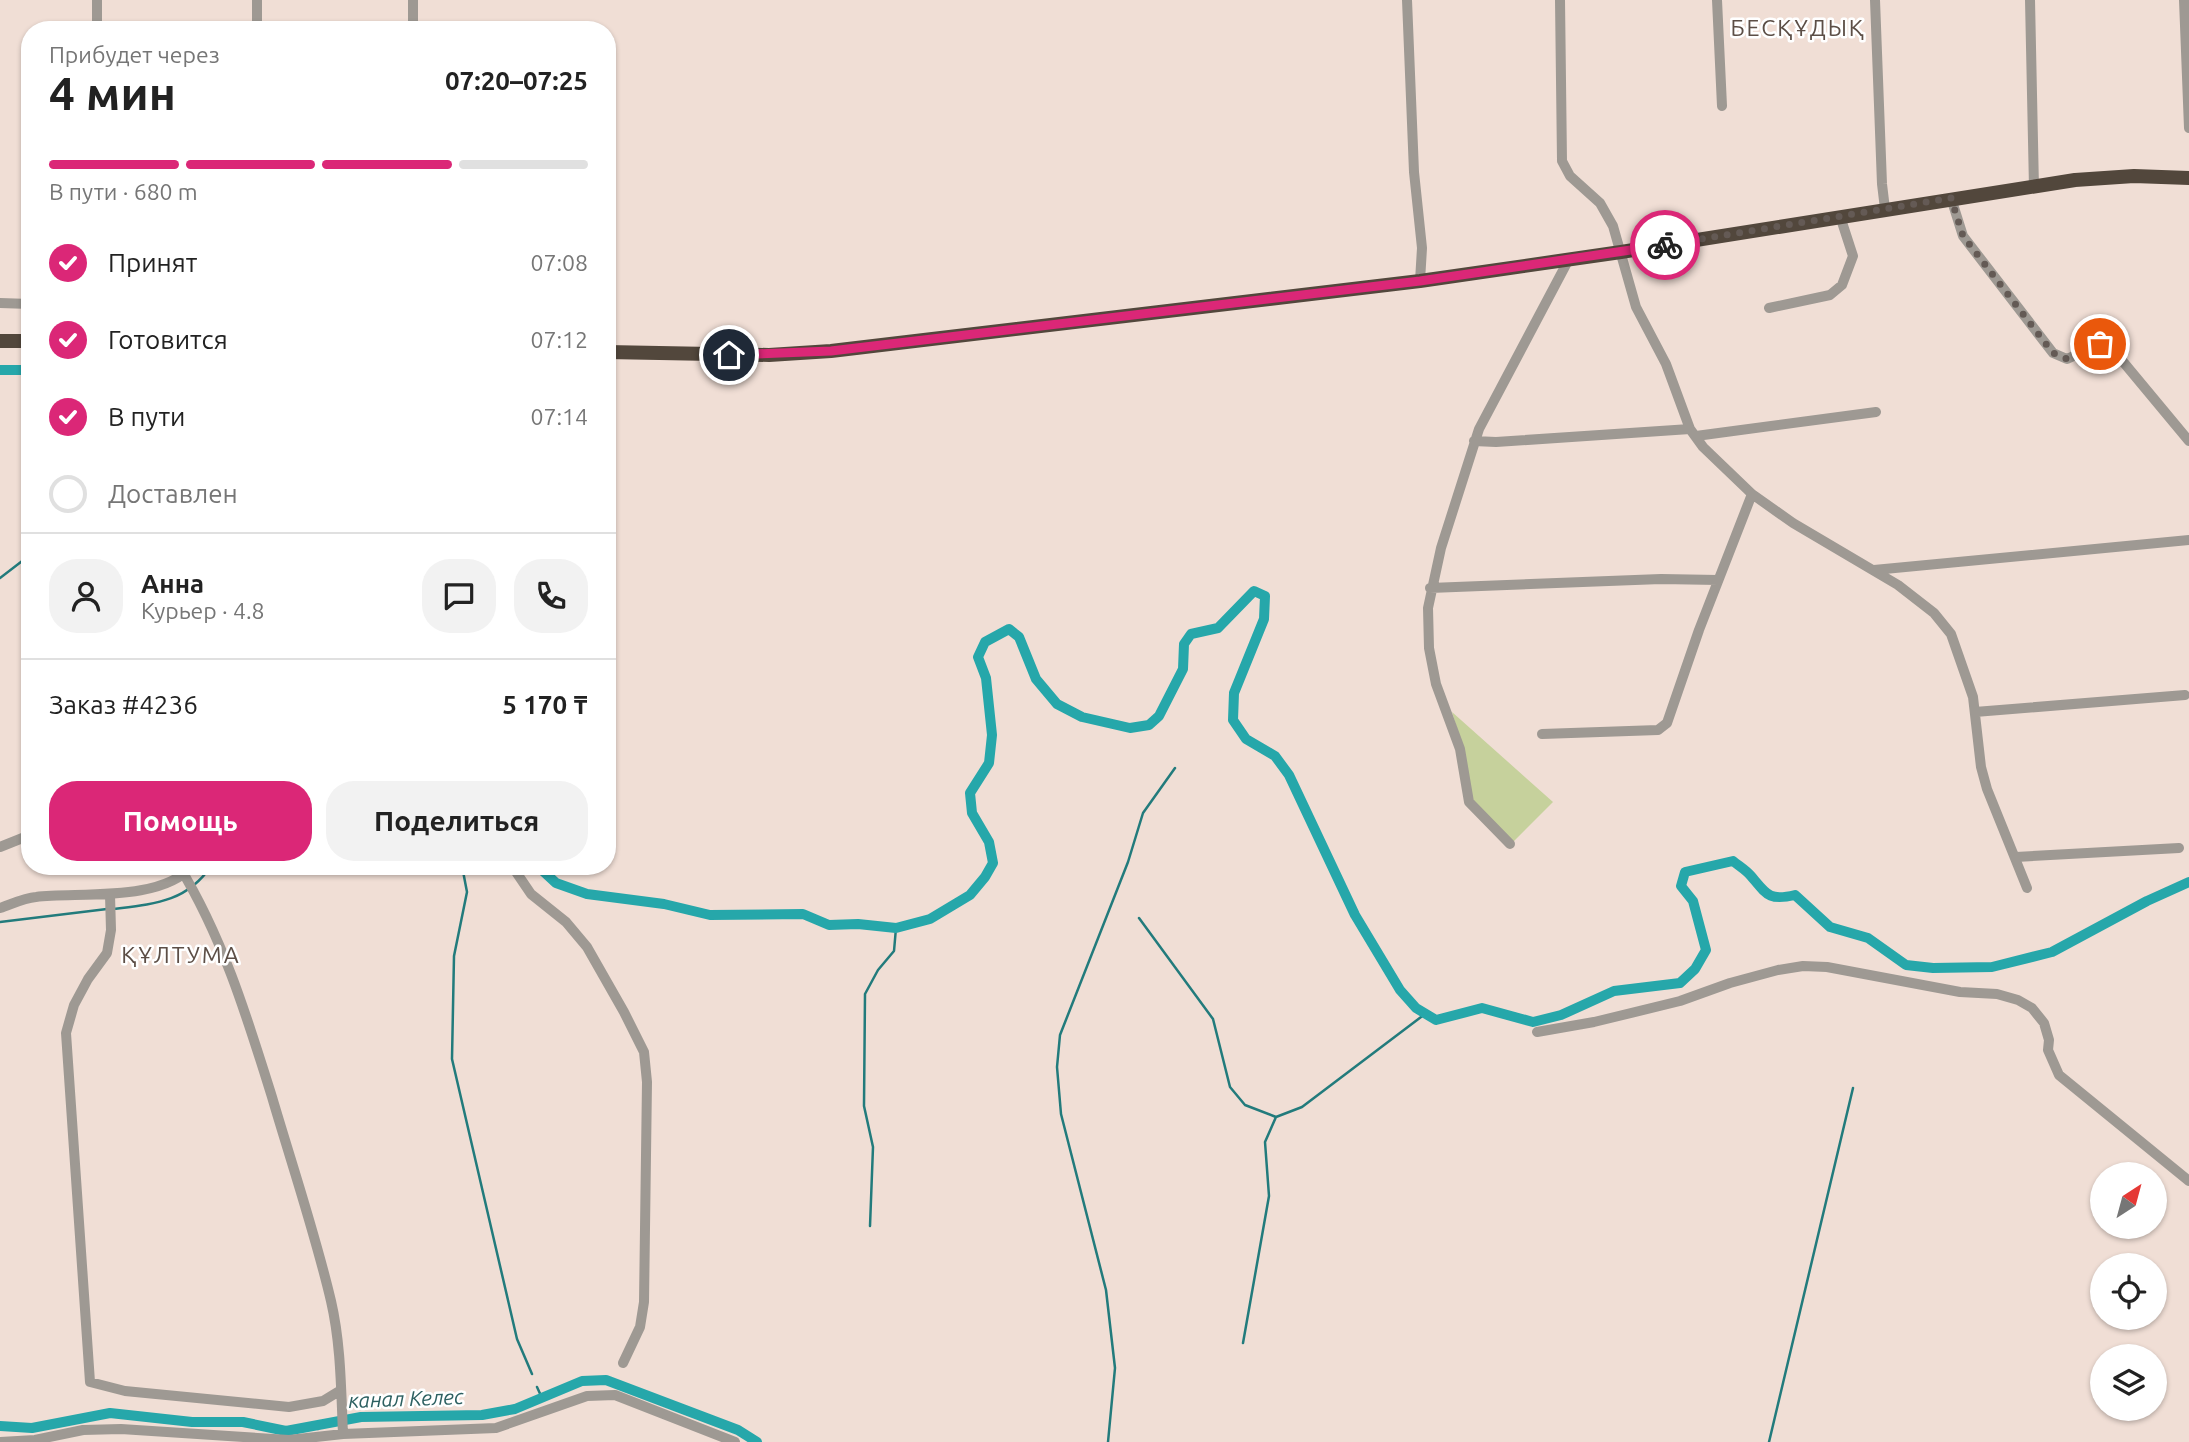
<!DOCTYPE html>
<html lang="ru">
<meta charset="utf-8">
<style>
:root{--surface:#fff;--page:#f2f2f2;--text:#222;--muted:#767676;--line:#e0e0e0;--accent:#db2777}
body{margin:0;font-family:Ubuntu,sans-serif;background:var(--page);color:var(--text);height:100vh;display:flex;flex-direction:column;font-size:26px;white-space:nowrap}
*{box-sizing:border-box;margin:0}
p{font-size:23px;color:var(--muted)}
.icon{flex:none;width:38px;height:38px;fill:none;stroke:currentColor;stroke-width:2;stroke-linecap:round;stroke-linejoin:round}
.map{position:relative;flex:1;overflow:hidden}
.side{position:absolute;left:21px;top:21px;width:595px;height:854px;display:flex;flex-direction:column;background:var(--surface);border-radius:28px;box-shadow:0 2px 5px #0004}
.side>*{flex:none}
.needle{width:46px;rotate:36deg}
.buttons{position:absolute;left:2090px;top:1162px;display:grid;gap:14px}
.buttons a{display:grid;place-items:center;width:77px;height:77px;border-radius:50%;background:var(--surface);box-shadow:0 2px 5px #0004;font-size:35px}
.pin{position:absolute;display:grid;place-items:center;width:60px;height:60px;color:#fff;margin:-30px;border:4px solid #fff;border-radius:50%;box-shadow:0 2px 7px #0007}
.courier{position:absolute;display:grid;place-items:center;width:70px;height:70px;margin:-35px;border:5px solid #db2777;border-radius:50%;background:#fff;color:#222;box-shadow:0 2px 9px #0007}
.headline em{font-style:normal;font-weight:700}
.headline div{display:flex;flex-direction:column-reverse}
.headline{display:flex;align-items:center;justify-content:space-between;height:119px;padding:0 28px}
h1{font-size:46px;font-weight:700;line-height:52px}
.bar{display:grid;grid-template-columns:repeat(4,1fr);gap:10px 7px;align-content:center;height:84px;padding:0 28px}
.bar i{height:9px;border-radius:5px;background:var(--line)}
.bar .active{background:var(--accent)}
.bar p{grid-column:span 4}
.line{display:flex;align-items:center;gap:18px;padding:0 28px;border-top:2px solid var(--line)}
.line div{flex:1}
.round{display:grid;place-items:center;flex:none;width:74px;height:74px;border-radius:28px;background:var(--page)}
ol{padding:0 28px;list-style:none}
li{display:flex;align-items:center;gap:21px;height:77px}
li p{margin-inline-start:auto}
li .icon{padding:7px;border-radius:50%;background:var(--accent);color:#fff;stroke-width:4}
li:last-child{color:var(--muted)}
li i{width:38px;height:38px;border:4px solid var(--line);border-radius:50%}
.primary-button{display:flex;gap:14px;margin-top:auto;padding:14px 28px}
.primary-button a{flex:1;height:80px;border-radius:28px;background:var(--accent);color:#fff;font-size:28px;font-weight:700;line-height:80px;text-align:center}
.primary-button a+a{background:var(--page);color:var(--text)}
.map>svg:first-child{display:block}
.green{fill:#c6d19c}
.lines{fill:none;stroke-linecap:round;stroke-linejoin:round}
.stream{stroke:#227b7c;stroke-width:2.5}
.canal{stroke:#26a7aa;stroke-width:10}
.minor{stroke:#9e9993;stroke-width:10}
.highway{stroke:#52473c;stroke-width:14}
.done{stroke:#645a55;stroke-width:7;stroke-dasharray:0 12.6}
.route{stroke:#db2777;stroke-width:9}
.labels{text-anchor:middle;stroke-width:5;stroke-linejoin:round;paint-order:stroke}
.water-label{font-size:21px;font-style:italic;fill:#2d6061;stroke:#fff}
.quarter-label{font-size:23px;letter-spacing:2px;fill:#5c4e46;stroke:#fff}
</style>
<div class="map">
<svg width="2189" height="1442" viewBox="0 0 2189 1442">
<rect width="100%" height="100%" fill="#f0ded5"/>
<path class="green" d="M 1452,712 L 1553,802 L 1512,843 L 1468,795 L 1459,735 Z"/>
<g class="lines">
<path class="stream" d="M 0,578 L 30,555
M 462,866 L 467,892 L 454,956 L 452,1059 L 517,1339 L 532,1374
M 113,909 C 154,904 187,902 211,866
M 1139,918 L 1213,1019 L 1230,1087 L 1245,1105 L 1276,1117 L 1302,1107 L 1425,1014
M 0,922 L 107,909
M 870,1226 L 873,1147 L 864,1106 L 865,994 L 878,970 L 894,951 L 896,928
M 1243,1343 L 1269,1196 L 1265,1142 L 1276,1117
M 537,1387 L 542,1398
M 318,1424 L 318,1429
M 1108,1442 L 1115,1368 L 1106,1290 L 1061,1114 L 1057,1067 L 1060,1035 L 1128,862 L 1143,813 L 1175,768
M 1769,1442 L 1853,1088"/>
<path class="canal" d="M 0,370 L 30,370
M 541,866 L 542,870 L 556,883 L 587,894 L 664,904 L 710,915 L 803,914 L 829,925 L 858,924 L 896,928 L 930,919 L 970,895 L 985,877 L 993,863 L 989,842 L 972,813 L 970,793 L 989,763 L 992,735 L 986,678 L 978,657 L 985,642 L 1009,629 L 1019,637 L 1036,679 L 1057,704 L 1082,717 L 1130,728 L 1149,725 L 1159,716 L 1183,669 L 1184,644 L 1191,634 L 1218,628 L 1254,591 L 1265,596 L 1264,619 L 1234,693 L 1233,720 L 1246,739 L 1275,756 L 1289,775 L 1355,915 L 1400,990 L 1416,1008 L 1436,1020 L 1482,1008 L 1533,1022 L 1561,1015 L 1614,991 L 1680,983 L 1695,969 L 1706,950 L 1693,901 L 1681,886 L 1685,872 L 1733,861 C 1739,866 1746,870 1751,876 C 1767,895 1769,901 1795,895 L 1830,927 L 1868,938 L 1906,965 L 1933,968 L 1992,967 L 2052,952 L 2147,901 L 2189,882
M 0,1426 L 32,1428 L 110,1413 L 192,1422 L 243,1422 L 286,1431 L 361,1417 L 482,1415 L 515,1409 L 582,1381 L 606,1380 L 738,1430 L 757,1442"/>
<path class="minor" d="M 97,0 L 97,30
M 257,0 L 257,30
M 413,0 L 413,30
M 1407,0 L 1414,172 L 1422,248 L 1420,281
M 1560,0 L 1562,161 L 1570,176 L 1600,203 L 1613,226 L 1636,307 L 1666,364 L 1690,429 L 1703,447 L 1752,494 L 1793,523 L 1898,585 L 1934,613 L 1951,634 L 1973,697 L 1981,767 L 1987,789 L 2027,888
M 1717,0 L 1722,106
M 1875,0 L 1882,184 L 1885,209
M 2030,0 L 2034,188
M 2184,0 L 2189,128
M 1951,198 L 1963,236 L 2053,353 L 2067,359 L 2100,344 L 2110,346 L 2189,441
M 0,303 L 30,304
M 1769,308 L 1830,295 L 1842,285 L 1853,256 L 1840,216
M 1696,436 L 1876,412
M 1474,441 L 1496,442 L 1690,429
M 1874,570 L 2189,540
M 1430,588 L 1661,579 L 1718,580
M 1975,712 L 2185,695
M 1542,734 L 1658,730 L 1667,723 L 1699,630 L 1752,494
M 1510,844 L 1469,802 L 1460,749 L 1436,684 L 1429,648 L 1428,608 L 1441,548 L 1479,429 L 1569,259
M 0,847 L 30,835
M 2016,857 L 2179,848
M 179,866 C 223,938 247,1017 272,1097 C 292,1165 315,1233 331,1301 C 341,1344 341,1390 343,1434
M 512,866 L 531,894 L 566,922 L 587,947 L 624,1012 L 644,1052 L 647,1082 L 644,1302 L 640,1327 L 623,1363
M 110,895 L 111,930 L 107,953 L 88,979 L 74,1005 L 66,1033 L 90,1382 L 125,1391 L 289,1407 L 323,1401 L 341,1390
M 0,908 C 12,904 24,898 36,897 C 80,892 161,902 192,866
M 1537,1032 L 1594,1022 L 1680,1001 L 1730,983 L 1778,970 L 1803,966 L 1827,967 L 1960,992 L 1997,994 L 2018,1000 L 2032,1008 L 2044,1023 L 2049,1040 L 2048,1050 L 2059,1075 L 2189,1181
M 0,1442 L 35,1440 L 83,1430 L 121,1429 L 289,1440 L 343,1434 L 496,1428 L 587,1396 L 615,1395 L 735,1442"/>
<path class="highway" d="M 0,341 L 30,341
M 607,352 L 769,355 L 831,351 L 1420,281 L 1621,252 L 2075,180 L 2134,176 L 2189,178"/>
</g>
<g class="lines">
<path class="done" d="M 1665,245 L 1951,198 L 1963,236 L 2053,353 L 2067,359 L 2100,344"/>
<path class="route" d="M 729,355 L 831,351 L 1420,281 L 1665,245"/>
</g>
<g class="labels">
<g class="water-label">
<text transform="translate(406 1399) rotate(-2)" y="7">канал Келес</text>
</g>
<g class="quarter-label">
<text x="1798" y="36">БЕСҚҰДЫҚ</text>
<text x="181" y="963">ҚҰЛТУМА</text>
</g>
</g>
</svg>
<div class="buttons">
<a><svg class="needle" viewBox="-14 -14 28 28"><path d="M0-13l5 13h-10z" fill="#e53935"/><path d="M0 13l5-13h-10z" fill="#767676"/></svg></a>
<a><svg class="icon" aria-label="locate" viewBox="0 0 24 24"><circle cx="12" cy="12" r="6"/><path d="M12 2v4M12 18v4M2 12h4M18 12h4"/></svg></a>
<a><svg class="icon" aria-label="layers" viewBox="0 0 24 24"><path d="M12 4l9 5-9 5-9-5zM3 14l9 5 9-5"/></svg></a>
</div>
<div class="pin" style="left:2100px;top:344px;background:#ea580c"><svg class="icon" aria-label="bag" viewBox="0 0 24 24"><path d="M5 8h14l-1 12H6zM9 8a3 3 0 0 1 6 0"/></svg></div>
<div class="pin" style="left:729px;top:355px;background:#1f2937"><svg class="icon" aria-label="home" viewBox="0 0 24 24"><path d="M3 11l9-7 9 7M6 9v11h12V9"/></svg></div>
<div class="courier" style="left:1665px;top:245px"><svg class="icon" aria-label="bike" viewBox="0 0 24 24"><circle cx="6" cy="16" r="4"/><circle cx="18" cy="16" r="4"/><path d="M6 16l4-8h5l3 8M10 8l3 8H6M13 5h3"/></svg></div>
<section class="side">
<div class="headline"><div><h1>4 мин</h1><p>Прибудет через</p></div><em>07:20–07:25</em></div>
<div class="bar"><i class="active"></i><i class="active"></i><i class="active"></i><i></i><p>В пути · 680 m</p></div>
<ol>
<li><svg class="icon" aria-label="check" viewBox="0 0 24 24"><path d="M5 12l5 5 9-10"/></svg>Принят<p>07:08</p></li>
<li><svg class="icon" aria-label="check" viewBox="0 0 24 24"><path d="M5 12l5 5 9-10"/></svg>Готовится<p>07:12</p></li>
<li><svg class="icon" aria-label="check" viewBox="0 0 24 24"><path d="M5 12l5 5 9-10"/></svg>В пути<p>07:14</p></li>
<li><i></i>Доставлен</li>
</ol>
<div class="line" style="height:126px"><a class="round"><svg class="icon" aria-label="person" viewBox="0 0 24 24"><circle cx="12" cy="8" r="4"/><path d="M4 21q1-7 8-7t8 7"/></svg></a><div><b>Анна</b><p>Курьер · 4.8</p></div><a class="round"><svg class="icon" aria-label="chat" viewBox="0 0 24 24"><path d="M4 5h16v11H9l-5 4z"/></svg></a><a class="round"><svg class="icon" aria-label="phone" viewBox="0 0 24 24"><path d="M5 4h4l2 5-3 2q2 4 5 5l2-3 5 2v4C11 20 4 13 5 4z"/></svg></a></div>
<div class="line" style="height:91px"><div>Заказ #4236</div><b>5 170 ₸</b></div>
<div class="primary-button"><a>Помощь</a><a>Поделиться</a></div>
</section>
</div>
